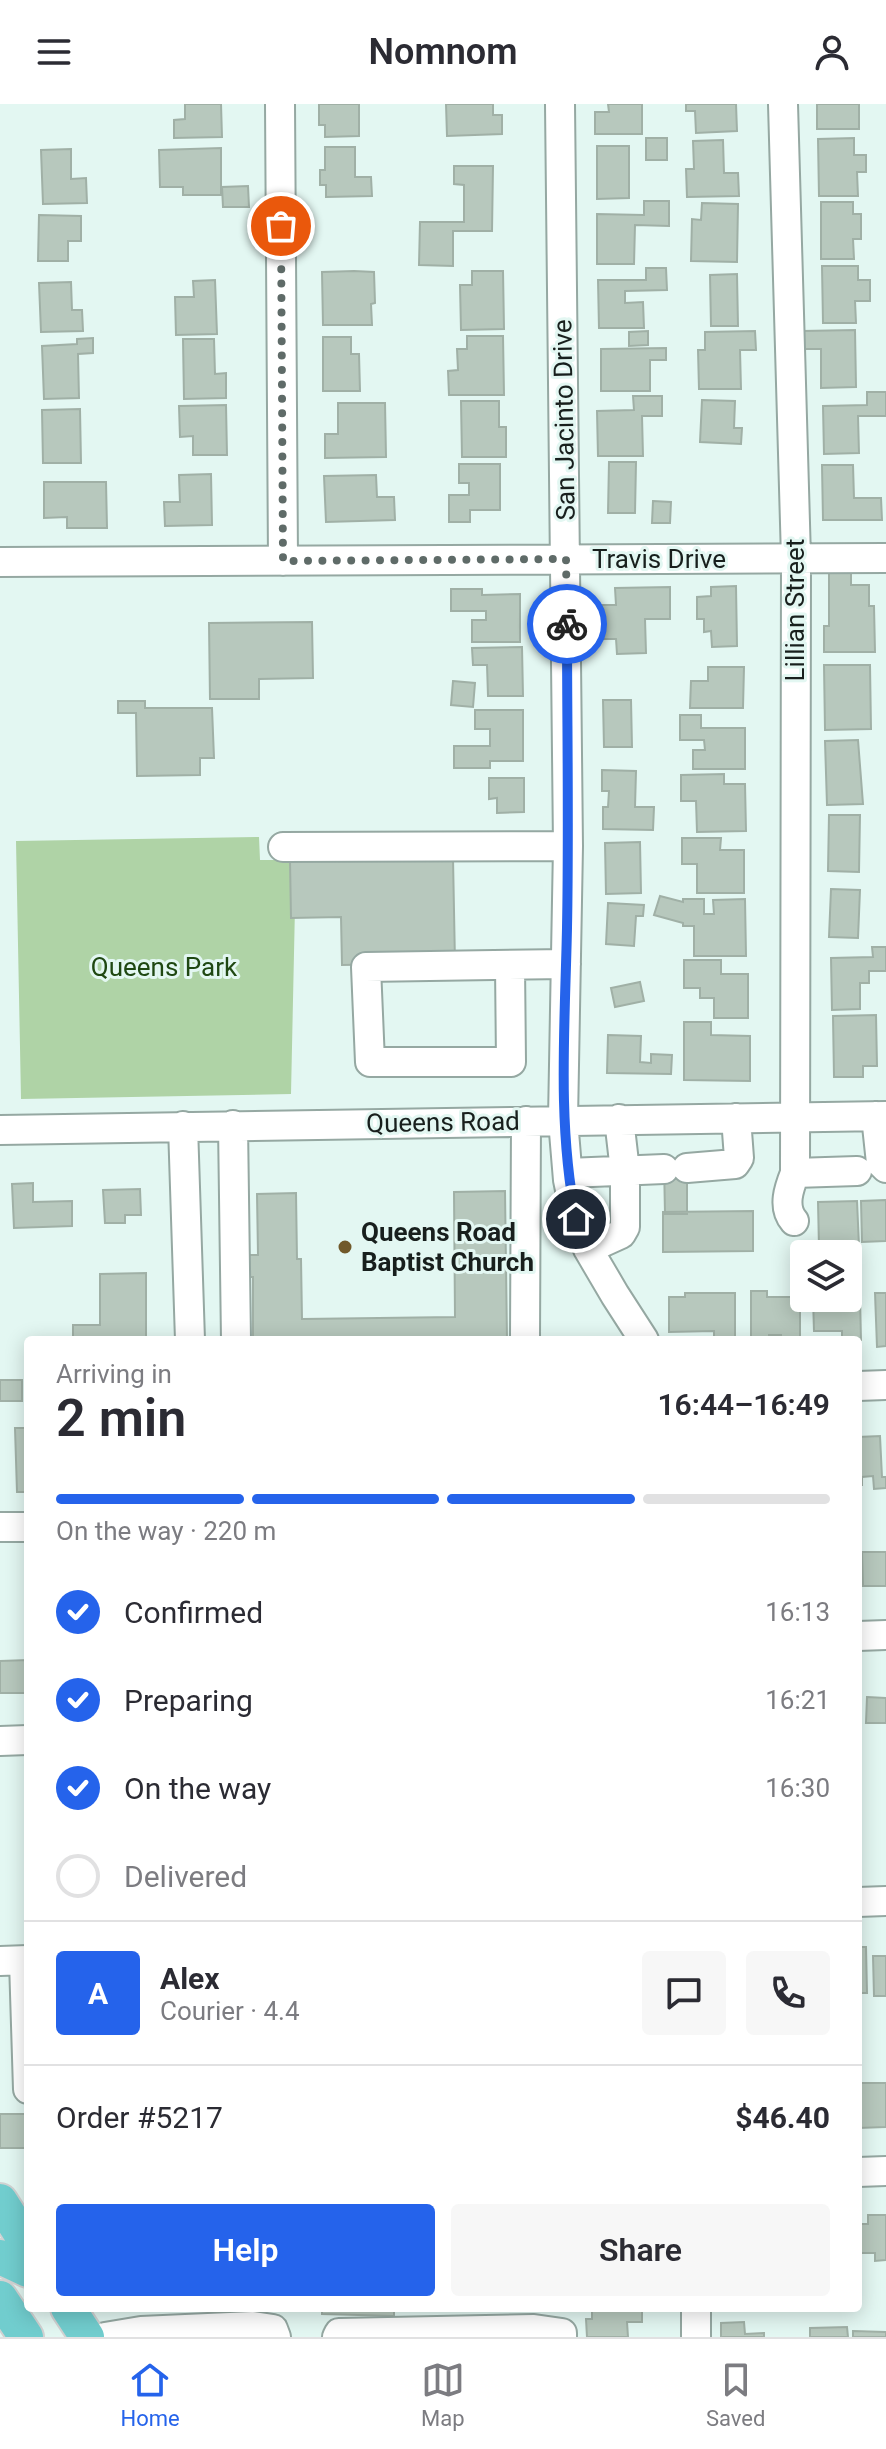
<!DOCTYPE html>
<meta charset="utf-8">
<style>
:root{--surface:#fff;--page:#f7f7f7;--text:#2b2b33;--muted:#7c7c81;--line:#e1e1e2;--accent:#2563eb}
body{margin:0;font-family:Roboto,sans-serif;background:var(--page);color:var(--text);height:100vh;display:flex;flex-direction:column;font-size:30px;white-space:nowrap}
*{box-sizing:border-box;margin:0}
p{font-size:26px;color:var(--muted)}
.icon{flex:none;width:44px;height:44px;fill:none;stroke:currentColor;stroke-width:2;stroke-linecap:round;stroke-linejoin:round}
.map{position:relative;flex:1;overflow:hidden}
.details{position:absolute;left:24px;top:1232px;width:838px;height:976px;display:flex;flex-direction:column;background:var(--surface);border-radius:8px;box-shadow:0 4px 20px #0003}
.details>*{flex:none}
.tools{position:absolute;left:790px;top:1136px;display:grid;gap:16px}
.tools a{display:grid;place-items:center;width:72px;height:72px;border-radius:8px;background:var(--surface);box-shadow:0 4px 20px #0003;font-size:40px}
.pin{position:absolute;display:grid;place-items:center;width:68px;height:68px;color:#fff;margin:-34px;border:4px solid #fff;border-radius:50%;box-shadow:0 2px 8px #0007}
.courier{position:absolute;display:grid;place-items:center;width:80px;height:80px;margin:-40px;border:6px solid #2563eb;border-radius:50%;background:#fff;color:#222;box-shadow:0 2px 10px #0007}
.headline em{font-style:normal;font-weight:600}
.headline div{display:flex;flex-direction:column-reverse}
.headline{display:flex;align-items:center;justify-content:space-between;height:136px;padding:0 32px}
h1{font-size:52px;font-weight:600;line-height:60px}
.bar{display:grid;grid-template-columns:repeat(4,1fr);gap:12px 8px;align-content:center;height:96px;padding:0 32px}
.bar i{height:10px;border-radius:6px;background:var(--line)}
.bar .selected{background:var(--accent)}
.bar p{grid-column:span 4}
.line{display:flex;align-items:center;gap:20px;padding:0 32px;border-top:2px solid var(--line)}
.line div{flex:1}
.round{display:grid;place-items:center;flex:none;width:84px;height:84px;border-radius:8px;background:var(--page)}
ol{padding:0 32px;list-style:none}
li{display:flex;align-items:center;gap:24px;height:88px}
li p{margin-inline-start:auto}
li .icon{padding:8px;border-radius:50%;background:var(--accent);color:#fff;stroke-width:4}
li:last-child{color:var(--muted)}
li i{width:44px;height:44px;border:4px solid var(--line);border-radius:50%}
.cta{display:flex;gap:16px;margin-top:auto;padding:16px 32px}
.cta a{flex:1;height:92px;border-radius:8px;background:var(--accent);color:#fff;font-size:32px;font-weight:600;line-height:92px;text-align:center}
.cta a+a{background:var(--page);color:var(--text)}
header{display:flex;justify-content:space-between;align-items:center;height:104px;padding:0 32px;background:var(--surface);font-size:36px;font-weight:600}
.tabs{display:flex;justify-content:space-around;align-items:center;height:112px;border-top:2px solid var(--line);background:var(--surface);font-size:22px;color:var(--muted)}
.tabs a{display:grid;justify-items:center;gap:4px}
.tabs .selected{color:var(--accent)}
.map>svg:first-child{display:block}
.green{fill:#afd3a6}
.building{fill:#b7c8bd;stroke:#a0b0a6;stroke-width:2}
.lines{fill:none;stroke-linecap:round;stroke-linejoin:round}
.minor-casing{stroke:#95a8a2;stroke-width:32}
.major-casing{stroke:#d1d2d2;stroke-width:38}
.minor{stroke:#fff;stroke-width:28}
.major{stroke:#71cdce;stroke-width:34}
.done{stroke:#5f6b68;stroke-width:8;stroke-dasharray:0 14.4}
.route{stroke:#2563eb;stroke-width:10}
.poi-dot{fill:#71592a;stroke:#e3f7f2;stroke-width:3}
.labels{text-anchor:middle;stroke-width:6;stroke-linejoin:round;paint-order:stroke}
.street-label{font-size:26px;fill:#181f1d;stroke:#e3f7f2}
.park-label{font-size:26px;fill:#1f4812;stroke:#e3f7f2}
.poi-label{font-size:26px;font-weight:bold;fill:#181f1d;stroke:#e3f7f2;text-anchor:start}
</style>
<header><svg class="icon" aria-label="menu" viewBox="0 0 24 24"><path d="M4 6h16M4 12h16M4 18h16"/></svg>Nomnom<svg class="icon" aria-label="person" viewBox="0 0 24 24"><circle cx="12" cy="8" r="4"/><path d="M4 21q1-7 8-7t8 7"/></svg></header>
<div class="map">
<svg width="886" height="2233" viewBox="0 0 886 2233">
<rect width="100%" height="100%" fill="#e3f7f2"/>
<path class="green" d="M 259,733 L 260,756 L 296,756 L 291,990 L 21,995 L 16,737 Z"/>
<path class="building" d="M 185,0 L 221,0 L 222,33 L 174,34 L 174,16 L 185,15 Z
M 319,0 L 359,0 L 359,32 L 325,33 L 325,21 L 319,21 Z
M 446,0 L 493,0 L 493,11 L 502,11 L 502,30 L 447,32 Z
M 608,0 L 642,0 L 642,30 L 595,30 L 595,8 L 609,8 Z
M 686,0 L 736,0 L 737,27 L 696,29 L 695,7 L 686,7 Z
M 817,0 L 859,0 L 859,25 L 817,25 Z
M 646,34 L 667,34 L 667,56 L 646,56 Z
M 854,34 L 854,51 L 866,51 L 866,68 L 857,68 L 858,92 L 819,92 L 818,35 Z
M 723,36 L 724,69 L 738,69 L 739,92 L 687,93 L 686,65 L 694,65 L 693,37 Z
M 597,42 L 629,42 L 629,94 L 597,95 Z
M 325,43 L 355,43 L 355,73 L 371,73 L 372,92 L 326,93 L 326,81 L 320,81 L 320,66 L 325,66 Z
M 221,44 L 221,91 L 183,91 L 183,83 L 160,83 L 159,46 Z
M 71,45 L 71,75 L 86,74 L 87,99 L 43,100 L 41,46 Z
M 454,62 L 493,62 L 492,127 L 453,127 L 453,162 L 419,161 L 420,118 L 464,118 L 464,81 L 454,80 Z
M 248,82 L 249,103 L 223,103 L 222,83 Z
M 644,97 L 669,97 L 669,122 L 635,121 L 634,160 L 597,160 L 597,110 L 644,111 Z
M 821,98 L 853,98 L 853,110 L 861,110 L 861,135 L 853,135 L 854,155 L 821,155 Z
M 702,99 L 738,100 L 737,158 L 691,157 L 692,115 L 701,116 Z
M 39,111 L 81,112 L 81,137 L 68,137 L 68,157 L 38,157 Z
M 822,162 L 858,162 L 858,176 L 870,176 L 870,197 L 855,197 L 856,219 L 823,219 Z
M 646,164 L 666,164 L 667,186 L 625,187 L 625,199 L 643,198 L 644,224 L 599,224 L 598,176 L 646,176 Z
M 354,167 L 374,168 L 375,199 L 371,200 L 372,221 L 323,221 L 322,168 Z
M 472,167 L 503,167 L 504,225 L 461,226 L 460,181 L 472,181 Z
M 737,170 L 738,222 L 711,222 L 710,171 Z
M 215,176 L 217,230 L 176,231 L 175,193 L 194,193 L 193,177 Z
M 71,178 L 72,206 L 82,206 L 83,227 L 41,228 L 39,179 Z
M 855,226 L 856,283 L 821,284 L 821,245 L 803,245 L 803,227 Z
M 648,227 L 648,241 L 629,242 L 629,228 Z
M 755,227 L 756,246 L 740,246 L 741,285 L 699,285 L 698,246 L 705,246 L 705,228 Z
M 467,232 L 503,232 L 504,291 L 449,291 L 448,267 L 458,266 L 457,245 L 467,245 Z
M 323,233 L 351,233 L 351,250 L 359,250 L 360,287 L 323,287 Z
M 93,234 L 93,249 L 78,250 L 79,294 L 44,295 L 42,242 L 77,240 L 77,235 Z
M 183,235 L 214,235 L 215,270 L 226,269 L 226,294 L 184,295 Z
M 666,244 L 666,256 L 650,256 L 650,287 L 601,287 L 601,245 Z
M 867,288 L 886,288 L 886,312 L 858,312 L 859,349 L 824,350 L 823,302 L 867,301 Z
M 633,292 L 662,292 L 662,312 L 642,312 L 643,352 L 598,352 L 597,307 L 634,306 Z
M 702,296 L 735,297 L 734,324 L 742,324 L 741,340 L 700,338 Z
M 461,297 L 499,297 L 499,323 L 506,323 L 506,353 L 462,353 Z
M 338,299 L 385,299 L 386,353 L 325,354 L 325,330 L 338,330 Z
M 226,301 L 227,351 L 193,351 L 193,332 L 180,333 L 179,302 Z
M 80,305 L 81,359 L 43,359 L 42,306 Z
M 609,358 L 636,358 L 635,409 L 608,409 Z
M 459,360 L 500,360 L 500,406 L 470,406 L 470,418 L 449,418 L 449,391 L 469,391 L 469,379 L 459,379 Z
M 822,361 L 853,361 L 854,394 L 881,394 L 882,416 L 823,416 Z
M 211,370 L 212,421 L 165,422 L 164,398 L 180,398 L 179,371 Z
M 376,371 L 377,393 L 394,393 L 395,416 L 326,418 L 324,372 Z
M 44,378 L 106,378 L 107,424 L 67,424 L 67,413 L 44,414 Z
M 653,397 L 671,398 L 670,419 L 652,419 Z
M 829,468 L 851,468 L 851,481 L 869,481 L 869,502 L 874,502 L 875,548 L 824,548 L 824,522 L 829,522 Z
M 736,482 L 737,542 L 712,543 L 711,527 L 704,528 L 704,515 L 697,515 L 697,493 L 711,492 L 711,483 Z
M 670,483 L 670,515 L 645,515 L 646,549 L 617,550 L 616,535 L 603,535 L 602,501 L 616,501 L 615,484 Z
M 451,485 L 482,485 L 482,491 L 520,490 L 520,538 L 472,538 L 472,516 L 486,516 L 486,507 L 451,507 Z
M 312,518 L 313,574 L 259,575 L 259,595 L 210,595 L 209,519 Z
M 522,543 L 523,592 L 488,592 L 487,561 L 473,561 L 472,544 Z
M 824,561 L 870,561 L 871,625 L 825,626 Z
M 708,563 L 744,563 L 743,604 L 690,604 L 691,577 L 708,577 Z
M 453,577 L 475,579 L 473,603 L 451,601 Z
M 603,596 L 631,596 L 632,643 L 604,643 Z
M 118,597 L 145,597 L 145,604 L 212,604 L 214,654 L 200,654 L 200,671 L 137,672 L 136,609 L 118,609 Z
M 475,606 L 523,606 L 523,657 L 490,657 L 490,664 L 454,664 L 454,642 L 490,642 L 490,625 L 475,625 Z
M 680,611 L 701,611 L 701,624 L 745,624 L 745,665 L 693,665 L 693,646 L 705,646 L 704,636 L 680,636 Z
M 858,636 L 863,700 L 827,701 L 825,637 Z
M 602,666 L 636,667 L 635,703 L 654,703 L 653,726 L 603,725 L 603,703 L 608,703 L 609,687 L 602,687 Z
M 724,670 L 724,680 L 745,680 L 746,727 L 697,728 L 696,697 L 681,697 L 681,671 Z
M 489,674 L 524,674 L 524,708 L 497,709 L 497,694 L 489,695 Z
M 829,711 L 860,711 L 859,768 L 828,767 Z
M 682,734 L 721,734 L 720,746 L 744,746 L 744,789 L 697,789 L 697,760 L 682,760 Z
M 640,738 L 641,789 L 606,790 L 605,739 Z
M 453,754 L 455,859 L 342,861 L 341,813 L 291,814 L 290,757 Z
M 831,785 L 860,786 L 858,834 L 829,833 Z
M 660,792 L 683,798 L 683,795 L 704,795 L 704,810 L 714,810 L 713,796 L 745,795 L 746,852 L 694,852 L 694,822 L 683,822 L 683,819 L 654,811 Z
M 608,799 L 644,801 L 643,812 L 636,812 L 634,842 L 606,840 Z
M 872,843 L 886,843 L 886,867 L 869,867 L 869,879 L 860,879 L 860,905 L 832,906 L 831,854 L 873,853 Z
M 684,856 L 721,856 L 721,870 L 748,870 L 748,914 L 714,914 L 714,894 L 700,894 L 700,884 L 684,884 Z
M 640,878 L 644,897 L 615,903 L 611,884 Z
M 876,911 L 877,962 L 863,962 L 863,973 L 834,973 L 833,912 Z
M 684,918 L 711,918 L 711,931 L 750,932 L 750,977 L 684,976 Z
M 608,931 L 641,932 L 640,958 L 651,959 L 651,950 L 672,951 L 671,970 L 607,969 Z
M 687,1058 L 687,1110 L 665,1110 L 664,1059 Z
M 33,1079 L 33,1098 L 72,1097 L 72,1122 L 14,1124 L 12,1080 Z
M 140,1085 L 141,1111 L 125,1111 L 125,1119 L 105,1119 L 103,1086 Z
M 505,1087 L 507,1236 L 253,1236 L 253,1173 L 248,1173 L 247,1151 L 258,1151 L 257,1090 L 296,1089 L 297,1155 L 301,1155 L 302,1215 L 455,1213 L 454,1088 Z
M 886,1096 L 886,1137 L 862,1138 L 861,1097 Z
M 857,1097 L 859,1142 L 819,1143 L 818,1098 Z
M 753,1107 L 753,1147 L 663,1148 L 663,1108 Z
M 146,1169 L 146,1236 L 73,1236 L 73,1221 L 100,1221 L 100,1170 Z
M 751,1187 L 767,1187 L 767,1193 L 800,1193 L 800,1236 L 781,1236 L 781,1231 L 769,1231 L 769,1236 L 751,1236 Z
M 685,1189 L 735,1189 L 735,1236 L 714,1236 L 714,1227 L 669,1228 L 669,1193 L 685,1193 Z
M 875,1189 L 886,1189 L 886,1242 L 877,1243 Z
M 848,1192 L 860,1192 L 861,1236 L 842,1236 L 842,1227 L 814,1227 L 813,1194 L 848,1194 Z
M 0,1276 L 22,1276 L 22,1297 L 0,1297 Z
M 15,1324 L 28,1324 L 28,1388 L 17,1388 Z
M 880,1332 L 882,1373 L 886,1373 L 886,1384 L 874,1385 L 873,1372 L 862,1373 L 862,1381 L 858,1381 L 858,1333 Z
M 862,1448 L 886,1448 L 886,1482 L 863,1482 Z
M 28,1556 L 28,1589 L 0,1589 L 0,1557 Z
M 867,1593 L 886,1594 L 886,1619 L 866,1619 Z
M 858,1843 L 866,1843 L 867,1889 L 858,1889 Z
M 873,1852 L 886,1852 L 886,1892 L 874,1892 Z
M 858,1965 L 860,1979 L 886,1979 L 886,2023 L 858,2024 Z
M 0,2010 L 28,2010 L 28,2044 L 0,2044 Z
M 868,2111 L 886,2111 L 886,2156 L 875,2157 L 875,2149 L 858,2149 L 858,2120 L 868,2120 Z
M 322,2204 L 394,2204 L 394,2212 L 322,2210 Z
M 592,2204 L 642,2204 L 642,2218 L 627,2218 L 628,2233 L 587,2233 L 586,2215 L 592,2215 Z
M 744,2218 L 745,2230 L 764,2229 L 764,2233 L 721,2233 L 721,2219 Z
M 847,2223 L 848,2233 L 810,2233 L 810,2224 Z
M 853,2227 L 886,2228 L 886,2233 L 853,2233 Z"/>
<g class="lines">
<defs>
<path id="minor" d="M 280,0 L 283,457
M 560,0 L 568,742 L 563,1016 L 568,1076 L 576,1115 L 588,1145 L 615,1191 L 644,1236
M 783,0 L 796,454 L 795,1069 C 789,1084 782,1103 794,1117
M 0,458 L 886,454
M 283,743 L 568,742
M 510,861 L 511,958 L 370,958 L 366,863 L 566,860
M 876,1012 L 881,1059 L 886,1064
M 233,1021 L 236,1236
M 183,1022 L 190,1236
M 0,1026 L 886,1012
M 687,1064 L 735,1060 L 739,1054 L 736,1014
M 568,1069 L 664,1065
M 795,1069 L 857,1067
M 588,1145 L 621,1130 L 625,1123 L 625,1067 L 619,1015
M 525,1236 L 526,1017
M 858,1282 L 886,1281
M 0,1423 L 28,1423
M 858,1532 L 886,1531
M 0,1637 L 28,1636
M 858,1798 L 886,1797
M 0,1857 L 28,1856
M 24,1857 L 28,1985
M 858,2068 L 886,2067
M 696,2204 L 696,2233
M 105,2233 L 141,2227 L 253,2222 L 273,2225 L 276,2233
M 337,2233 L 339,2229 L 534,2225 L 562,2229 L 562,2233"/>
<path id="major" d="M 0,2097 L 28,2141
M 0,2153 L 28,2166
M 0,2194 L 26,2233
M 68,2204 L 87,2233"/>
</defs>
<use href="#minor" class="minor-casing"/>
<use href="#major" class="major-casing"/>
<use href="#minor" class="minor"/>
<use href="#major" class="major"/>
</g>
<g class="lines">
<path class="done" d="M 281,122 L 283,457 L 566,455 L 567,520"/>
<path class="route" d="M 567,520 C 567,622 569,723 567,824 C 565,921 557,1020 576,1115"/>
</g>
<circle class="poi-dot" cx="345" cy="1143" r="8"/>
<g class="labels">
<g class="street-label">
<text transform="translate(564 316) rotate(-91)" y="9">San Jacinto Drive</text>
<text x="659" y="464">Travis Drive</text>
<text transform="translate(795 506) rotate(-90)" y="9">Lillian Street</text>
<text transform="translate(443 1018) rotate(-1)" y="9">Queens Road</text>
</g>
<g class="park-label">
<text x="164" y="872">Queens Park</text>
</g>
<g class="poi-label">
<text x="361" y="1137">Queens Road<tspan x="361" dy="30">Baptist Church</tspan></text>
</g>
</g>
</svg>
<div class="tools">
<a><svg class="icon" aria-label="layers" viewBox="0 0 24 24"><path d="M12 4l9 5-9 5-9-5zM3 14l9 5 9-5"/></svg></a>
</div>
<div class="pin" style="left:281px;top:122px;background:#ea580c"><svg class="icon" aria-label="bag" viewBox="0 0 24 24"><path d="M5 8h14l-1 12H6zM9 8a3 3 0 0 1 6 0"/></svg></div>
<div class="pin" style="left:576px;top:1115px;background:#1f2937"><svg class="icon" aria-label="home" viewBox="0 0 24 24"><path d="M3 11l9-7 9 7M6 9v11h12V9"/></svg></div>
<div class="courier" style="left:567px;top:520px"><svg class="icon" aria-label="bike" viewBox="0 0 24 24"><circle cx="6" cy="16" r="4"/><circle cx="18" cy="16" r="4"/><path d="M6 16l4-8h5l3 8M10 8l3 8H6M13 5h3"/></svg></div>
<section class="details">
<div class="headline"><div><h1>2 min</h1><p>Arriving in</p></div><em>16:44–16:49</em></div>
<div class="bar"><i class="selected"></i><i class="selected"></i><i class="selected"></i><i></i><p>On the way · 220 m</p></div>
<ol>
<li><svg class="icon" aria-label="check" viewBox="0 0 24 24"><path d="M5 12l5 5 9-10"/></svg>Confirmed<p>16:13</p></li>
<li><svg class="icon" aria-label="check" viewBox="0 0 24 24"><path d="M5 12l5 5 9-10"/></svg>Preparing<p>16:21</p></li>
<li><svg class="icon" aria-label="check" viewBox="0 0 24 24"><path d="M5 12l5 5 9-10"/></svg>On the way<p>16:30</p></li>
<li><i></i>Delivered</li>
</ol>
<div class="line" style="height:144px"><b class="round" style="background:var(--accent);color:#fff">A</b><div><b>Alex</b><p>Courier · 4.4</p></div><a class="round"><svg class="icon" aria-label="chat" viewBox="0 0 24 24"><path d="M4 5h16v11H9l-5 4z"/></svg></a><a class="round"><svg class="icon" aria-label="phone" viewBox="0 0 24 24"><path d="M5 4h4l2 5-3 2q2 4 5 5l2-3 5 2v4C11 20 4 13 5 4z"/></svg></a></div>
<div class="line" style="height:104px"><div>Order #5217</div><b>$46.40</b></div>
<div class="cta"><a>Help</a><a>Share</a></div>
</section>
</div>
<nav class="tabs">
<a class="selected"><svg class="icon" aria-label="home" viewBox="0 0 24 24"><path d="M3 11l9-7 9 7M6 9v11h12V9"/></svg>Home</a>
<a><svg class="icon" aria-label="map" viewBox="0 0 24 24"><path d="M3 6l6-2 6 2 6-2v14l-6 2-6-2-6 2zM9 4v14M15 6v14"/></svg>Map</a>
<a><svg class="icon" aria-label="saved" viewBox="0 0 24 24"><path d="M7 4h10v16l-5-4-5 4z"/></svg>Saved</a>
</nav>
